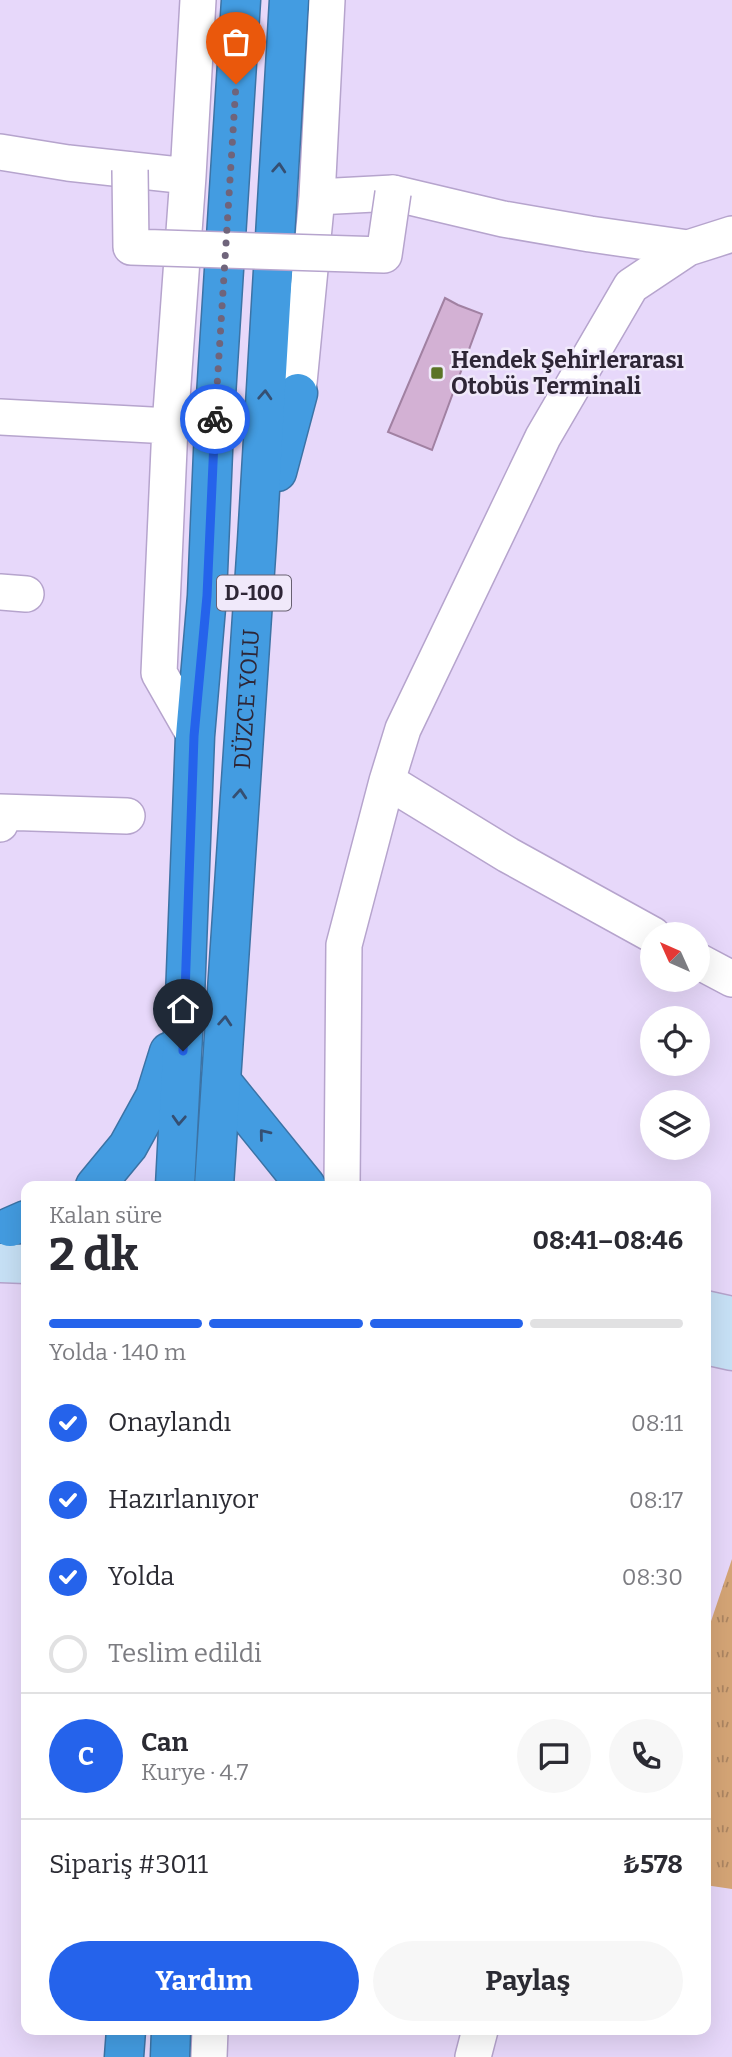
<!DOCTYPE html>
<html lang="tr">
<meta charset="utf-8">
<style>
:root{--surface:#fff;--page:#f7f7f7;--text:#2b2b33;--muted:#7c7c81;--line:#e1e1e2;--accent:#2563eb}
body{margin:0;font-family:Bitter,serif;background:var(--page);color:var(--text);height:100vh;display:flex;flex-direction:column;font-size:26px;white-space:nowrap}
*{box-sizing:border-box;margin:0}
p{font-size:23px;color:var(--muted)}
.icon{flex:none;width:38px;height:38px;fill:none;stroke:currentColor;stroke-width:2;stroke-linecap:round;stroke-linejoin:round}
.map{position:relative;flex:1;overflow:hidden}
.drawer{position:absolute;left:21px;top:1181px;width:690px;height:854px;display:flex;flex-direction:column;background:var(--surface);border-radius:14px;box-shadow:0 7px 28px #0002}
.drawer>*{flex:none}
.needle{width:46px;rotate:315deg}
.fabs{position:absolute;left:640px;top:922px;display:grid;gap:14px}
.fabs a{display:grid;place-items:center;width:70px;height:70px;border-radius:50%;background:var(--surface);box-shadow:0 7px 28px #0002;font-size:35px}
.pin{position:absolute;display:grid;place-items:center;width:60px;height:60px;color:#fff;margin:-72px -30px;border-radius:50% 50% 50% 0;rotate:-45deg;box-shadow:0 0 7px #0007}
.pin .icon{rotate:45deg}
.courier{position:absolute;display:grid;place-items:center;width:70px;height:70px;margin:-35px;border:5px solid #2563eb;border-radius:50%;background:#fff;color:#222;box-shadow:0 2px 9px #0007}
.summary em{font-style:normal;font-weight:700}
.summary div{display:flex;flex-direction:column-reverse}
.summary{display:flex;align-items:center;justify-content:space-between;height:119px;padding:0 28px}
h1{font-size:46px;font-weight:700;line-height:52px}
.bar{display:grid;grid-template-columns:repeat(4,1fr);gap:10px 7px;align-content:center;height:84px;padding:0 28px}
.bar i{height:9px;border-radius:5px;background:var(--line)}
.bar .current{background:var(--accent)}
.bar p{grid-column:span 4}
.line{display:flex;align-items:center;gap:18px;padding:0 28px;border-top:2px solid var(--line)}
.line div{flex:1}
.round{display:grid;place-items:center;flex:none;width:74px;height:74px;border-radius:37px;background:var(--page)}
ol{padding:0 28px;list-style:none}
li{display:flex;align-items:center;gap:21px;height:77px}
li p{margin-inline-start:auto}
li .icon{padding:7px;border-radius:50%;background:var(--accent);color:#fff;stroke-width:4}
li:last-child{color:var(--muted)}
li i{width:38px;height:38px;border:4px solid var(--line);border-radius:50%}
.cta{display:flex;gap:14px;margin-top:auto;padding:14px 28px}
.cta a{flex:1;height:80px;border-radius:42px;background:var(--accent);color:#fff;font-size:28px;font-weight:700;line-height:80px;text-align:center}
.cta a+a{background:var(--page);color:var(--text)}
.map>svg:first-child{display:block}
.park{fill:url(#park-tufts)}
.building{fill:#d3b1d4;stroke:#a181a2;stroke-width:2}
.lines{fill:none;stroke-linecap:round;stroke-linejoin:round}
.street-casing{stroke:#b6a4cd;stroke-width:38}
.secondary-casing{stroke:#b6a4cd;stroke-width:41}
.highway-casing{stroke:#3c73a5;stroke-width:41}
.street{stroke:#fff;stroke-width:35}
.secondary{stroke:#c7e1f6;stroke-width:38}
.highway{stroke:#439ce1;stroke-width:38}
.street-bridge-casing{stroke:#b6a4cd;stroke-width:38;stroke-linecap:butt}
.street-bridge{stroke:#fff;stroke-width:35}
.oneway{stroke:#354f72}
.done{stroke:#6f647b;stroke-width:7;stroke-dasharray:0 12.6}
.route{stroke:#2563eb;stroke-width:9}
.poi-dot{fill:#5b7427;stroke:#f0e9fa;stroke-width:2.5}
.labels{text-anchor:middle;stroke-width:5;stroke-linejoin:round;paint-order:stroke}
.shield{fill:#f0e9fa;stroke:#686071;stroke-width:2}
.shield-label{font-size:21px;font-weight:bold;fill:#2e2636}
.poi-label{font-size:23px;font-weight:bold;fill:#2e2636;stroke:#f0e9fa;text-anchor:start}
.street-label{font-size:23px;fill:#2e2636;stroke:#f0e9fa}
</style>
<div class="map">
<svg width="732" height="2057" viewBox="0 0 732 2057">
<defs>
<pattern id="park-tufts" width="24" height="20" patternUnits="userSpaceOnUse" patternTransform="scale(1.75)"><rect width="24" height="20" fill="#d5a576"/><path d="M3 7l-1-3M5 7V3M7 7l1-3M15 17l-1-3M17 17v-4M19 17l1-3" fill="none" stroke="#ad8662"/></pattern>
</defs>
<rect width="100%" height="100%" fill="#e7d8fa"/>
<path class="park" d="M 732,1559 L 732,1889 L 705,1885 L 705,1639 Z"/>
<path class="building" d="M 445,298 L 458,305 L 482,314 L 432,450 L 388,432 Z"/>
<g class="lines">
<defs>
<path id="street" d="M 0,152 L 68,163 L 188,176
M 317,197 L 393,193 L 503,219 L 590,234 L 688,248
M 298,393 L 317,197 L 327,0
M 0,417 L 170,426
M 0,592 L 26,594
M 195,736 L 159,673 L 170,426 L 188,176 L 198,0
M 387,781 L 508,855 L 653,935
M 0,824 L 0,812 L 127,816
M 698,961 L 732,979
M 342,1186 L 344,945 L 387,781 L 403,729 L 543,437 L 631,286 L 688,248 L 732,234
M 209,2057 L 210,2030
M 473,2057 L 480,2030"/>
<path id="secondary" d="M 0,1263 L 26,1264
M 705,1310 L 732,1316
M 705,1345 L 732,1351"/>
<g id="highway">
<path d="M 277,472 L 298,393"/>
<path d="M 221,1081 L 306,1186"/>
<path d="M 95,1186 L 128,1146 L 155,1097 L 169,1052"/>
<path d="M 175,1186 L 185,997 L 195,736 L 207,596 L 214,428 L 241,0"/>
<path id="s1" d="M 214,1186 L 257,541 L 289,0"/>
<path d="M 10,1227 L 26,1220"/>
<path d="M 124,2057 L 126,2030"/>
<path d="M 170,2057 L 171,2030"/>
</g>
</defs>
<use href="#street" class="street-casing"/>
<use href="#secondary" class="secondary-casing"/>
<use href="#highway" class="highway-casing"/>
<use href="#street" class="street"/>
<use href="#secondary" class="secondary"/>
<use href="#highway" class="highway"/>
<defs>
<path id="street-bridge" d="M 130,170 L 131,247 L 384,255 L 393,193"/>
</defs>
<use href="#street-bridge" class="street-bridge-casing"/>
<use href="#street-bridge" class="street-bridge"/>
</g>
<defs><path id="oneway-chevron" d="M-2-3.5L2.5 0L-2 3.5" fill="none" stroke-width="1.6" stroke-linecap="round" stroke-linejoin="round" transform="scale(1.75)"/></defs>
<g class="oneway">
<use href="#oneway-chevron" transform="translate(279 168) rotate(-86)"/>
<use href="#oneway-chevron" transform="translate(265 395) rotate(-87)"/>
<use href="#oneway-chevron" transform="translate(240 794) rotate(-86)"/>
<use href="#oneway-chevron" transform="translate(225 1021) rotate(-86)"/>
<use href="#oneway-chevron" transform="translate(179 1120) rotate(93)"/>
<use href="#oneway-chevron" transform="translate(264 1134) rotate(-129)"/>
</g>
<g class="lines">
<path class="done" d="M 215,419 L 236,84"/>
<path class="route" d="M 183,1051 L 194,736 L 207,596 L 215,419"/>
</g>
<rect class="poi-dot" x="430" y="366" width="14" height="14" rx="3.5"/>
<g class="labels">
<rect class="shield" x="217" y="575.5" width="74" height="35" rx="5"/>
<g class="shield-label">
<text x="254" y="600">D-100</text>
</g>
<g class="poi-label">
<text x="451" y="368">Hendek Şehirlerarası<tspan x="451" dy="26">Otobüs Terminali</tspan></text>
</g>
<g class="street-label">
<text dy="8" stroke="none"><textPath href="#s1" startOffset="488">DÜZCE YOLU</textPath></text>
</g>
</g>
</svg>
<div class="fabs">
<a><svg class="needle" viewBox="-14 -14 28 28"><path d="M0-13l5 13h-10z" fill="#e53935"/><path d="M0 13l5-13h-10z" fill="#7c7c81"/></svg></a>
<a><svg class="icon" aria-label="locate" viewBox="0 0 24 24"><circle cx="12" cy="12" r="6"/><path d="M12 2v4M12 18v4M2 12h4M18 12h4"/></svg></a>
<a><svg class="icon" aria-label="layers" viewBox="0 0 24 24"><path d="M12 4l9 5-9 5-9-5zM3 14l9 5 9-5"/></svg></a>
</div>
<div class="pin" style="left:236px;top:84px;background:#ea580c"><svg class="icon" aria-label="bag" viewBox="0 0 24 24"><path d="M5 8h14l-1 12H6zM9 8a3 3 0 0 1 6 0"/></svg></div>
<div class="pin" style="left:183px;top:1051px;background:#1f2937"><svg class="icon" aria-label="home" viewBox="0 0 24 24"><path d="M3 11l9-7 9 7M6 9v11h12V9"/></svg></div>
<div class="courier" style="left:215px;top:419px"><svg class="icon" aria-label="bike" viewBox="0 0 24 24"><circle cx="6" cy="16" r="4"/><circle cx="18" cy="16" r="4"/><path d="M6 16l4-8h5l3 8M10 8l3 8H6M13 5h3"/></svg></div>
<section class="drawer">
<div class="summary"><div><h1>2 dk</h1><p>Kalan süre</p></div><em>08:41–08:46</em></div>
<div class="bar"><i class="current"></i><i class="current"></i><i class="current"></i><i></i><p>Yolda · 140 m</p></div>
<ol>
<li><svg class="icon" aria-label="check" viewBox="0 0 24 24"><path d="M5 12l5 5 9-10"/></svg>Onaylandı<p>08:11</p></li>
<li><svg class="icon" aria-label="check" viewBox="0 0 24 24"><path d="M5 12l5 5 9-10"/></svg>Hazırlanıyor<p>08:17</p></li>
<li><svg class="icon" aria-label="check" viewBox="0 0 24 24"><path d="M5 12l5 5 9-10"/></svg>Yolda<p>08:30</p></li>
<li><i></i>Teslim edildi</li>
</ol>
<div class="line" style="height:126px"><b class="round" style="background:var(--accent);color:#fff">C</b><div><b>Can</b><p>Kurye · 4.7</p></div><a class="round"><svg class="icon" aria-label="chat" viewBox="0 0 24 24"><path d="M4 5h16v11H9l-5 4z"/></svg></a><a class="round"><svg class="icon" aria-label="phone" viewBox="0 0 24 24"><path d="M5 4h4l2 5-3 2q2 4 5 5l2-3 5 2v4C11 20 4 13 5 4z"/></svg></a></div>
<div class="line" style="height:91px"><div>Sipariş #3011</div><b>₺578</b></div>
<div class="cta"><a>Yardım</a><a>Paylaş</a></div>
</section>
</div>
